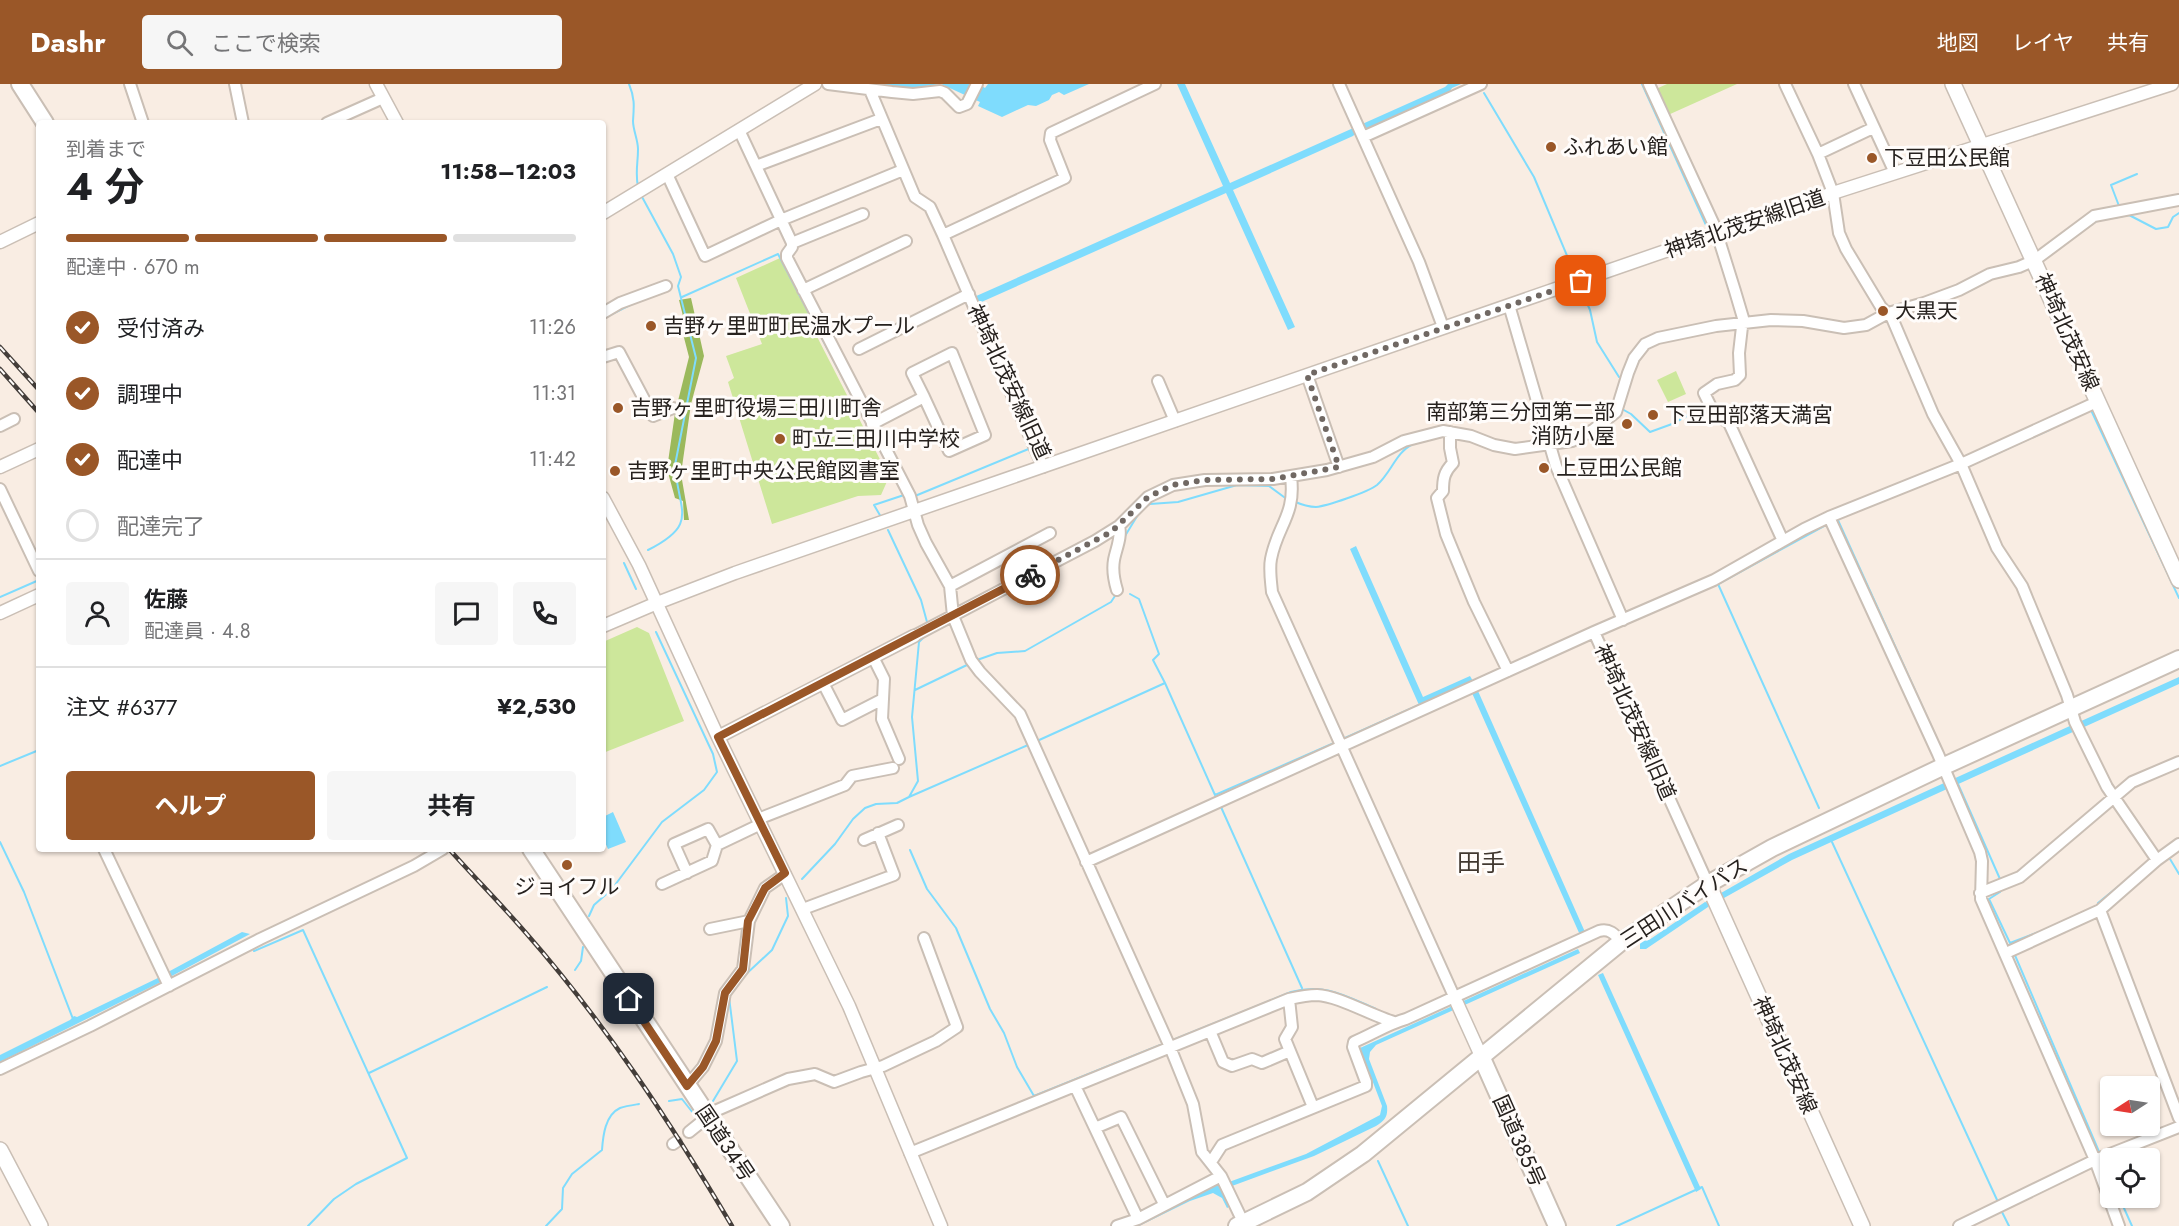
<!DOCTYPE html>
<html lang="ja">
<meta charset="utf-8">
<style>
:root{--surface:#fff;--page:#f6f6f6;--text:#202124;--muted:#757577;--line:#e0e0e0;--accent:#9a5728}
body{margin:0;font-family:Jost,"Noto Sans JP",sans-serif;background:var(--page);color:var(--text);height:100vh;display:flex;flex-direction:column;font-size:22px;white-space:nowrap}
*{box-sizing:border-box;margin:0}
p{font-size:20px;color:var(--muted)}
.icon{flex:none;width:33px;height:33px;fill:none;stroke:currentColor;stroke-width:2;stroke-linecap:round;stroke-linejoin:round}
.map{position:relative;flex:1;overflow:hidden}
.panel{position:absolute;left:36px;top:36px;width:570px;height:732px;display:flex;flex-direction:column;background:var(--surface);border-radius:6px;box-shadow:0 2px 4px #0004}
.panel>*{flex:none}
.needle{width:39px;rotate:258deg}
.buttons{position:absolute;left:2100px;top:992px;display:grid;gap:12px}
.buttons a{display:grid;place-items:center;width:60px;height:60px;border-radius:6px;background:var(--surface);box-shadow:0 2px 4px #0004;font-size:30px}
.pin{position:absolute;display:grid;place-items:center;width:51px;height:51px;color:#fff;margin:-26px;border-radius:12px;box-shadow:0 3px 9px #0006}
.courier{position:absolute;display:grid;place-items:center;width:60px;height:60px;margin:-30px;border:4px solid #9a5728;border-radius:50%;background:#fff;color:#222;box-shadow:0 2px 8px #0007}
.summary em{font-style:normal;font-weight:700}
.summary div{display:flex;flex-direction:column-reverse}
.summary{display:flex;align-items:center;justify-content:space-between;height:102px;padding:0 30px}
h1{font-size:39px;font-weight:700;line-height:45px}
.bar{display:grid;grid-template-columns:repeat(4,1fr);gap:9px 6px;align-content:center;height:72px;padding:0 30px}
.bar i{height:8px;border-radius:4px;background:var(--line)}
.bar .selected{background:var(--accent)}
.bar p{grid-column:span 4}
.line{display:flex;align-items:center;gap:15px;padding:0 30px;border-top:2px solid var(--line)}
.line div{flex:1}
.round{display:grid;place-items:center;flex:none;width:63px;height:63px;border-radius:6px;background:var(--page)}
ol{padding:0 30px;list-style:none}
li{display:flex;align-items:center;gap:18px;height:66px}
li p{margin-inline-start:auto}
li .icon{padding:6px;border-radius:50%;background:var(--accent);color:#fff;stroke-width:4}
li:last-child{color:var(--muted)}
li i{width:33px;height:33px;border:3px solid var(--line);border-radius:50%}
.action{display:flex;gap:12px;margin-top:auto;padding:12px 30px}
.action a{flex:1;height:69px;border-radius:6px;background:var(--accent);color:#fff;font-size:24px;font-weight:700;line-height:69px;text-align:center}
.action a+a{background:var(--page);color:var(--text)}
header{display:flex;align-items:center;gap:36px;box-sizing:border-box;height:84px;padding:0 30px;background:var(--accent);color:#fff}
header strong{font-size:28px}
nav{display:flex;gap:33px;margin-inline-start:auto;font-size:21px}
.search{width:420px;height:54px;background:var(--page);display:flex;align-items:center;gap:15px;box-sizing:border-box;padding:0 21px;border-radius:6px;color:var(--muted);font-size:22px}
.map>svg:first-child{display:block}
.green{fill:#cde79b}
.forest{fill:#9bb95c}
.water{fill:#7fdcfd}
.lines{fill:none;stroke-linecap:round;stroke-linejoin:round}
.stream{stroke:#7fdcfd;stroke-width:2}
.minor-casing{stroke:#cabfb5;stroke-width:14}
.tertiary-casing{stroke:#cabfb5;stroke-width:15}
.secondary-casing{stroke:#cabfb5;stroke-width:18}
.trunk-casing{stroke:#cabfb5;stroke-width:20}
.minor{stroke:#fff;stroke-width:10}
.tertiary{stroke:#fff;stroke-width:12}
.secondary{stroke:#fff;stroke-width:15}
.trunk{stroke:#fff;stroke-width:16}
.rail-casing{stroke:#443e3a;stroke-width:4.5}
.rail{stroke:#fffcfa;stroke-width:2;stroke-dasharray:7;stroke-linecap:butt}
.done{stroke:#706863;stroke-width:6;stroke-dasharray:0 10.8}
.route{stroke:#9a5728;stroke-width:8}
.poi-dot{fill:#9a5728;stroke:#fffcfa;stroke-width:2}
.labels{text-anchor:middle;stroke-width:6;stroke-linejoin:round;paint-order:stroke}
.poi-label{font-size:21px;fill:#26211e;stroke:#fffcfa;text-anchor:start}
.street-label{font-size:21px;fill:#26211e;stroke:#fffcfa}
.quarter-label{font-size:24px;fill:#413830;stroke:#fffcfa}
</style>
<header>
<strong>Dashr</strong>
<div class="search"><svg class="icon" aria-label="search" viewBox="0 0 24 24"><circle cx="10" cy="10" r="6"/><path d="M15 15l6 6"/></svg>ここで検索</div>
<nav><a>地図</a><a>レイヤ</a><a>共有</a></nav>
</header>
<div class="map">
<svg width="2179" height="1142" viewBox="0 0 2179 1142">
<rect width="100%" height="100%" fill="#f9ede3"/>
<path class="green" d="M 1667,0 L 1737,0 L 1668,31 L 1656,5 Z
M 780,174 L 812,237 L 810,239 L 889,393 L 881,411 L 858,412 L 772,440 L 728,298 L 734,294 L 726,272 L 762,260 L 736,194 Z
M 1676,287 L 1686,310 L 1668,318 L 1657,296 Z
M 637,543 L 649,549 L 684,637 L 603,669 L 603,558 Z"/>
<path class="forest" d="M 691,214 L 704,272 L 691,320 L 681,390 L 689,436 L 684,436 L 683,417 L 675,414 L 667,385 L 675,329 L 689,273 L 682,246 L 685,240 L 679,216 Z"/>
<path class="water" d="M 872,0 L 979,0 L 985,4 L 988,0 L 1089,0 L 1064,11 L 1059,8 L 1052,11 L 1049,16 L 1036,22 L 1028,21 L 1002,33 L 978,22 L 980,18 L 941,0 L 918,3 L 893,3 Z
M 1177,0 L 1185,0 L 1230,99 L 1445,3 L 1448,0 L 1461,0 L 1452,4 L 1448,10 L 1370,45 L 1357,48 L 1353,52 L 1233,106 L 1295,243 L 1288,246 L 1226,109 L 977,220 L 974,213 L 1223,102 Z
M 1356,462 L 1423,613 L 1470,592 L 1473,597 L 1419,621 L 1350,465 Z
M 2179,593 L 2179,600 L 2082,644 L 2079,638 Z
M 1478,607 L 1585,848 L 1580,851 L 1472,609 Z
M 2072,641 L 2075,647 L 1954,702 L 1951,696 Z
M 1944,699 L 1947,705 L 1792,776 L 1724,814 L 1721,812 L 1721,809 L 1789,770 Z
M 613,728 L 626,758 L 608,765 L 603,754 L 603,733 Z
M 1705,818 L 1709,819 L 1708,823 L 1646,865 L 1640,865 L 1640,857 L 1649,856 Z
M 242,848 L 250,850 L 170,893 L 168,888 Z
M 1578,865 L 1580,869 L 1376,961 L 1370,968 L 1369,975 L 1387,1022 C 1388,1033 1385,1036 1376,1042 L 1314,1072 L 1232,1102 L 1229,1098 L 1306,1070 L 1380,1031 L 1382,1022 L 1360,964 Z
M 1603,889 L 1701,1105 L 1696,1108 L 1598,891 Z
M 160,893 L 163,897 L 0,978 L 0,971 L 70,936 L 74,932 L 77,933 Z
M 1220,1098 L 1231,1122 L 1227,1124 L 1222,1114 L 1213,1109 L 1190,1117 L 1139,1142 L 1131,1142 Z"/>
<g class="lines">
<path class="stream" d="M 629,0 C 635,14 634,23 633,37 C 633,46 638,56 638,65 C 638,80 635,88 638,103
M 1642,0 L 1706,141
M 1484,9 L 1534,93 L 1576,193
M 641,111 L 673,170 L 681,193 L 678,202 L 696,274 L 675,381 C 678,427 700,440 648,466
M 2119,122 L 2111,101 L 2137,90
M 2113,134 L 2129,131 L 2156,145 L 2168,143 L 2173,133 L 2179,129
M 2081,148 L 2098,136
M 2005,192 L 2031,184
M 1579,201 L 1590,226 L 1597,258 L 1619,293
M 1967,208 L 1988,197
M 682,213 L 778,170 L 862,331
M 978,218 L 1030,337 L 1029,340
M 604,234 L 634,219
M 1622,325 L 1631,330 L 1650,348 L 1672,340 L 1701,324 L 1706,325
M 2090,327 L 2091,326 L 2179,514
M 1736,341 L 1739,349
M 1967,383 L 2049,346
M 915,412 L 1031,364
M 1293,417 C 1300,420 1308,423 1316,423 C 1327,422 1368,408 1377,401 C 1391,389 1396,368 1413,360
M 1145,423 L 1150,420 L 1178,418 L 1237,401 L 1269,402 L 1288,416
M 881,433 L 874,421 L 904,411
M 1837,434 L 1942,666
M 888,446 L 921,516 L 927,538
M 1125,452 L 1139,429
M 624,479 L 636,505
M 1130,510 L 1139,515 L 1159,570 L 1153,576 L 1165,599
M 0,513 L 39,496
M 977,576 L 997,569 L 1025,567 L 1111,518 L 1117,509
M 915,606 L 969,580
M 1345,654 L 1419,621
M 1037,657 L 1165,599 L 1215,711 L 1334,659
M 0,682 L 39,666
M 1958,700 L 2000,795
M 909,713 L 1028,661
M 1221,723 L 1302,904
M 1819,724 L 1718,500 L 1824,442
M 0,758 L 24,808 L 73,935
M 1832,758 L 1998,1118
M 910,766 L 927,805 L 956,844 L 990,925 L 1004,949 L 1017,983 L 1034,1012 L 1163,960
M 2170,775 L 2179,790
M 802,795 L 835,760 L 853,735 L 865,724 L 876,720 L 897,719 L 909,713 L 918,697 L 912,633 L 919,558 L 926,551
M 2000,808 L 1989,815 L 2010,859 L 2039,848
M 2098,819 L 2119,802
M 589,832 L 594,821 L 612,805 L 662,738 L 704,706 L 717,688 L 713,670 L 656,548
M 254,867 L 303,846 L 407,1074 L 356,1100 L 334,1115 L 308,1142
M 2014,869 L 2100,1070
M 575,886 L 581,877 L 583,863
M 744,892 L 772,866 L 788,832 L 786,814
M 1173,956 L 1291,908 C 1326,899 1345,912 1376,925
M 369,989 L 547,903
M 669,1017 L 682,1015 L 693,1029
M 713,1017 L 737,977 L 729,913 L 734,906
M 1378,1077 L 1408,1142
M 2103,1078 L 2110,1094
M 2119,1113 L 2132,1142
M 2001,1126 L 2009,1142
M 546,1142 L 562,1125 L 563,1104 L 572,1090 L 602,1066 C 603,1052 605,1031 620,1024 C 626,1022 633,1021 639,1020
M 1617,1142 L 1702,1103 L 1719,1142"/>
<defs>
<path id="minor" d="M 130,0 L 143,39
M 235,0 L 243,39
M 828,0 L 892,8 L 913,10 L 940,7 L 945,9 L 959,23 L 967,20 L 977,0
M 1339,0 L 1419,178 L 1443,243
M 1649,0 L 1715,143 L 1735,207 L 1743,234 L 1739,269 L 1740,291 L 1735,296 L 1717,300 L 1704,309 L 1714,329 L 1729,339 L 1783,457
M 1785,0 L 1818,70 L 1873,44
M 1854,0 L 1895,89
M 870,6 L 915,113 L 930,123 L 943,151 L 1043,383
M 327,39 L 383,14
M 739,46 L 792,159 L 792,163 L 787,170 L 787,174 L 910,412 L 918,441 L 926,459 L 950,502 L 953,532 L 971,576 L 980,588 L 1020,630 L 1170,963 L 1193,1020 L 1202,1068 L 1221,1092 L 1245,1142
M 1363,53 L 1481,0
M 1818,70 L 1833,109 L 1839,149 L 1846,165 L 1881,223 L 1892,234 L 1933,330 L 1961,380 L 1997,464 L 2022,502 L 2067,611 L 2075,638 L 2107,703 L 2157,776
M 756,82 L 881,35
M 667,90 L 705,172 L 781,136 L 903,86
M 943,151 L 1065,94 L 1050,56 L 1051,49 L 1155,0
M 792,159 L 863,130
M 803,206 L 906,157
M 1509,221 L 1556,382 L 1623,536
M 603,229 L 620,219 L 666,202
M 859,265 L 969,210
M 603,273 L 619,268 L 653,332 L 673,324
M 1307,291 L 1339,383
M 1158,297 L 1175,337
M 872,340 L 924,313 L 912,289 L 952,269 L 985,351 L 949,367 L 924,313
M 0,342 L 14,335
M 1450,348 L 1450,364 L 1453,379 C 1444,388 1443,395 1443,407 L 1437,414 L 1446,450 L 1474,518 L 1508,587
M 1291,393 C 1296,431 1277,442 1271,475 C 1269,485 1271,497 1272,508 L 1457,919
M 0,405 L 39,487
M 1829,433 L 1938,670 L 1980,768 L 1982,777 L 1981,815 L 2095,1076 L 2119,1142
M 950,502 L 1050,449
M 1117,506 C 1114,496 1112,487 1114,476 C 1116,465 1122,453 1119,442
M 1594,548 L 1708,800
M 914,552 L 1095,457 L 1119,442 L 1148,413 L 1173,401 L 1205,396 L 1273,395 L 1327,386 L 1373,373 L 1404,357 L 1443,347 L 1471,352 L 1494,361 L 1515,365 L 1572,357 L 1593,346 L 1616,328 L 1628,289 L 1634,274 L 1645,260 L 1658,254 L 1716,242 L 1771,236 L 1803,237 L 1844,244 L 1866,241 L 1888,229 L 1924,219 L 1959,206 L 1990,190 L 2019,183 L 2035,176 L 2094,132 L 2179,116
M 873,573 L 884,595 L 882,635 L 899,675
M 823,599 L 842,636 L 883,615
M 758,735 L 845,701 L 852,692 L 893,684
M 864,756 L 898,741
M 104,765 L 169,902
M 1086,778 L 1594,548 L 1714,496 L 1804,445 L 1829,433 L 1961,380 L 2099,317
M 687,789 L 674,760 L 708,745 L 717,761
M 662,800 L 712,777 L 717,761 L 761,740
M 1980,809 L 2020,793 L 2132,698 L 2179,678
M 803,825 L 894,791 L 878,749
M 2100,826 L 2179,1034
M 710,845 L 749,837 L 765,804 L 785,790
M 2006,869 L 2100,826 L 2157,776 L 2179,760
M 1289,915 L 1292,943 L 1285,955 L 1313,1023
M 1210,947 L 1223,978 L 1232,982 L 1252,975 L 1262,979 L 1290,967
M 0,985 L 90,942 L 260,855 L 414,782 L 443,765
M 687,1002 L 703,983 L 716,957 L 725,909 L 743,885 L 749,837
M 1075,1002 L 1138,1135
M 1095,1044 L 1121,1033 L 1164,1120
M 689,1048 L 715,1027 L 788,995 L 815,990 L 834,998 L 861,988 L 883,982 L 936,957 L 957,943 L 924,854
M 673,1060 L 676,1058
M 910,1069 L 1289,915 C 1298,913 1308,911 1317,911 C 1339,912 1372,932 1394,938
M 1211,1078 L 1222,1061 L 1366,1002 L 1366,998 L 1353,963 L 1354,958 C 1371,951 1388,940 1406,935 L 1599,847 C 1609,844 1615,850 1621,858
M 1117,1142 L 1138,1135 L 1221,1092
M 1959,1142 L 2095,1076 L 2179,1043"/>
<path id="tertiary" d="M 376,0 L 397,39
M 603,129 L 815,0
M 0,158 L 39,139
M 0,383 L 39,365
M 603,414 L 639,481 L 718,653 L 849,922 L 941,1142
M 0,529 L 39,511
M 603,542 L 657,519 L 735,489 L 1833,109 L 2172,0
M 718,653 L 914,552
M 1457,919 L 1481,972"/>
<path id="secondary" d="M 1953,0 L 2179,496
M 1708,800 L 1862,1142
M 0,1066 L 40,1142"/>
<path id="trunk" d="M 20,0 L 45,39
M 531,765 L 781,1142
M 1481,972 L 1557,1142
M 1237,1142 L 1307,1108 L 1363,1070 L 1621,858 L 1708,800 L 1772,764 L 1942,683 L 2179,575"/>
</defs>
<use href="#minor" class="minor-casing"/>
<use href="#tertiary" class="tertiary-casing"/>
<use href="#secondary" class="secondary-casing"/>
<use href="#trunk" class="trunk-casing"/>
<use href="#minor" class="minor"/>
<use href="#tertiary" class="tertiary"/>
<use href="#secondary" class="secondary"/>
<use href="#trunk" class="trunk"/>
<defs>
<path id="rail" d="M 0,263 L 39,306
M 0,285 L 39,329
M 449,765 C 474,793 501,820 526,849 C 605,939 671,1039 732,1142"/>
</defs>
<use href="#rail" class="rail-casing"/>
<use href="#rail" class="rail"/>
</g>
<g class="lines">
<path class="done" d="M 1030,491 L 1111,448 L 1148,413 L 1173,401 L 1204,396 L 1273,395 L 1339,383 L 1307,291 L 1581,197"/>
<path class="route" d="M 629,915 L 687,1002 L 703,983 L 716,957 L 725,909 L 743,885 L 748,837 L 765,804 L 785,789 L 718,653 L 1030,491"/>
</g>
<g class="poi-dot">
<circle cx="1551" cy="63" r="6"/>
<circle cx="1872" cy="74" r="6"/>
<circle cx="1883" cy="227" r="6"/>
<circle cx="651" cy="242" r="6"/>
<circle cx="618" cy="324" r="6"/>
<circle cx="1653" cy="331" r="6"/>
<circle cx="1627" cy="340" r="6"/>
<circle cx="780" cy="355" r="6"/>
<circle cx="1544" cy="384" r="6"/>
<circle cx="615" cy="387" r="6"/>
<circle cx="567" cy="781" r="6"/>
</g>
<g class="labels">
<g class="poi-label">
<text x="1563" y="70">ふれあい館</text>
<text x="1884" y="81">下豆田公民館</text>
<text x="1895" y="234">大黒天</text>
<text x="663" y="249">吉野ヶ里町町民温水プール</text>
<text x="630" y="331">吉野ヶ里町役場三田川町舎</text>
<text x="1615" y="335" text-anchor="end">南部第三分団第二部<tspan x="1615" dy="24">消防小屋</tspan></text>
<text x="1665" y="338">下豆田部落天満宮</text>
<text x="792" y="362">町立三田川中学校</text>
<text x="1556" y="391">上豆田公民館</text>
<text x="627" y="394">吉野ヶ里町中央公民館図書室</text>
<text x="567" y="810" text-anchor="middle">ジョイフル</text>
</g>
<g class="street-label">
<text transform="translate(1745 140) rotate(-19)" y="7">神埼北茂安線旧道</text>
<text transform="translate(2067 248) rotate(66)" y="7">神埼北茂安線</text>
<text transform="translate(1009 298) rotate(65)" y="7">神埼北茂安線旧道</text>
<text transform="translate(1635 638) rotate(66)" y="7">神埼北茂安線旧道</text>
<text transform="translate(1684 819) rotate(-33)" y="7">三田川バイパス</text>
<text transform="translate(1785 971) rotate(66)" y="7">神埼北茂安線</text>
<text transform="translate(1519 1057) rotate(66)" y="7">国道385号</text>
<text transform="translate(725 1059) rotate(56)" y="7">国道34号</text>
</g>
<g class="quarter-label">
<text x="1481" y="787">田手</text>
</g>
</g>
</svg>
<div class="buttons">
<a><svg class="needle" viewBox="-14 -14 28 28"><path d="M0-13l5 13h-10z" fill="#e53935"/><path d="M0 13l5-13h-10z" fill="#757577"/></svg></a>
<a><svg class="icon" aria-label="locate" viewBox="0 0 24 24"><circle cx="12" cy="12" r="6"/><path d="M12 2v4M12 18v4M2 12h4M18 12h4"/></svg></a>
</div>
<div class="pin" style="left:1581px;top:197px;background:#ea580c"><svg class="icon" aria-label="bag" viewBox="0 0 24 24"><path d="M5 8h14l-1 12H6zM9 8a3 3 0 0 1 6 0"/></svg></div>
<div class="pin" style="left:629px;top:915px;background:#1f2937"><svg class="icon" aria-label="home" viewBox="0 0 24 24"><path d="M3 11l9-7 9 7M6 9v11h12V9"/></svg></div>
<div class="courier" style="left:1030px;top:491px"><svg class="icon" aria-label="bike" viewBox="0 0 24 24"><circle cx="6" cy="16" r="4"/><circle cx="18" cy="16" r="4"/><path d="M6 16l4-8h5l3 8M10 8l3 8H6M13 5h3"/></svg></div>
<section class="panel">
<div class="summary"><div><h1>4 分</h1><p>到着まで</p></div><em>11:58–12:03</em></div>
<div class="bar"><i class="selected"></i><i class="selected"></i><i class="selected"></i><i></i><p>配達中 · 670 m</p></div>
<ol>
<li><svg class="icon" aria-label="check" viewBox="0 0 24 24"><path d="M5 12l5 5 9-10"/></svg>受付済み<p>11:26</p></li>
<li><svg class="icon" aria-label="check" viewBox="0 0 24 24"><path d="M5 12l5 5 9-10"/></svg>調理中<p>11:31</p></li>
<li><svg class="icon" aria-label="check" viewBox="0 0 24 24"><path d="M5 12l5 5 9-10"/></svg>配達中<p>11:42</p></li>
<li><i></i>配達完了</li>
</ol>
<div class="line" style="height:108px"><a class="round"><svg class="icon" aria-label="person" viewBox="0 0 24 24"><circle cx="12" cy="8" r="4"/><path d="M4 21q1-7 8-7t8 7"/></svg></a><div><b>佐藤</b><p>配達員 · 4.8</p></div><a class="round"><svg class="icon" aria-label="chat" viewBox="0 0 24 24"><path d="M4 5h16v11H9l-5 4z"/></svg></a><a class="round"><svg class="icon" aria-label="phone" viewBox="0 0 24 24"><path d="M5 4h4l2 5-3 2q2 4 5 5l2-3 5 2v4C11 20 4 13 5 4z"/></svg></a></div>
<div class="line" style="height:78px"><div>注文 #6377</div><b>¥2,530</b></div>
<div class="action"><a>ヘルプ</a><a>共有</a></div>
</section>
</div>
